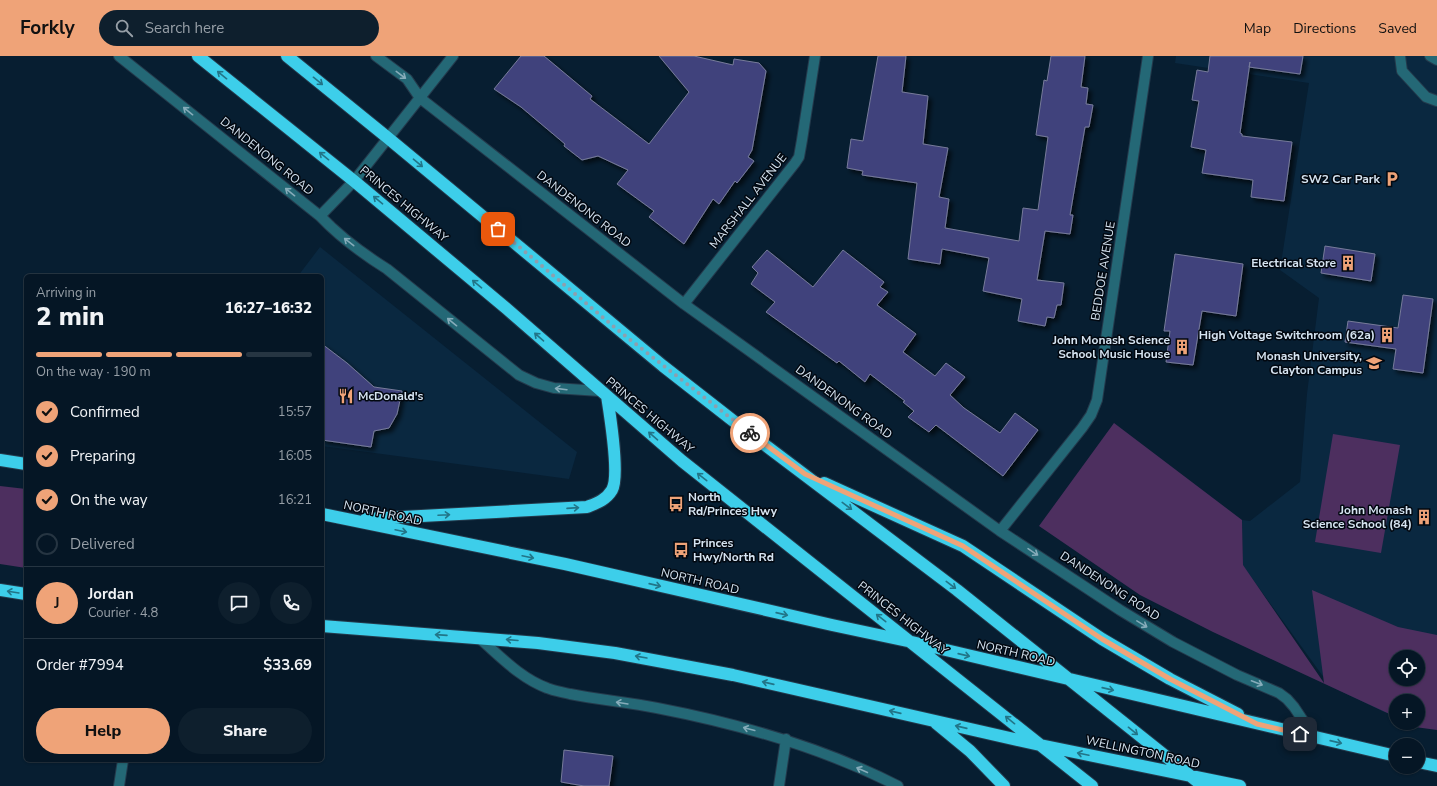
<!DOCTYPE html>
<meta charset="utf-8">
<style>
:root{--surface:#051625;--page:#0e1f2d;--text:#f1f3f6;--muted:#979fa7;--line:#263542;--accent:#efa378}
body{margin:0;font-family:"Nunito Sans",sans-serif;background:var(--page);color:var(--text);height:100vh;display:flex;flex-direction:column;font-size:15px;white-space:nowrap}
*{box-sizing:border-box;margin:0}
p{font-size:13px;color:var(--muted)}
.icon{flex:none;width:22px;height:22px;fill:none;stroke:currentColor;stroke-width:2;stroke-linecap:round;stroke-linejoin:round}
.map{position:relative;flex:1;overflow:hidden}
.side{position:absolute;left:24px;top:218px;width:300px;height:488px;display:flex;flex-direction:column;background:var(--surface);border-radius:6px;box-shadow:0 1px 3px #0004,0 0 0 1px var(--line)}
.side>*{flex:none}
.fabs{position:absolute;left:1389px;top:594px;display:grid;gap:8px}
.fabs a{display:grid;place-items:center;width:36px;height:36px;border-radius:50%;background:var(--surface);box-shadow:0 1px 3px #0004,0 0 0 1px var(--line);font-size:20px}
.pin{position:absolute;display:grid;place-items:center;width:34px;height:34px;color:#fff;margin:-17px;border-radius:8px;box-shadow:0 2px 6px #0006}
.courier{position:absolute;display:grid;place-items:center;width:40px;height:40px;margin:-20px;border:3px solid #efa378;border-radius:50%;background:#fff;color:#222;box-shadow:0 1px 5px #0007}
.summary em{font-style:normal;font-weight:800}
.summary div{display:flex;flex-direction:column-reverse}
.summary{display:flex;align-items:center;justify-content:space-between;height:68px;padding:0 12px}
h1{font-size:26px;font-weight:800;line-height:30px}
.bar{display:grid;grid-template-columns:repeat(4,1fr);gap:6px 4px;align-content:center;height:48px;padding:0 12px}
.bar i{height:5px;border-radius:3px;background:var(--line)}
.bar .on{background:var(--accent)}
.bar p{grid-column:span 4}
.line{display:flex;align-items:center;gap:10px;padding:0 12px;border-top:1px solid var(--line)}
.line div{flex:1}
.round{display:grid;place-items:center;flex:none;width:42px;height:42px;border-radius:21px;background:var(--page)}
ol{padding:0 12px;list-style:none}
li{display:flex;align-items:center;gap:12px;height:44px}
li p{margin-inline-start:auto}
li .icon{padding:4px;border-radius:50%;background:var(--accent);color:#111;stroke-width:4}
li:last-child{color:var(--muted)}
li i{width:22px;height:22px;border:2px solid var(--line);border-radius:50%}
.button{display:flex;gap:8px;margin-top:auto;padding:8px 12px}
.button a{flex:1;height:46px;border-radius:24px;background:var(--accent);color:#111;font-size:16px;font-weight:800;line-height:46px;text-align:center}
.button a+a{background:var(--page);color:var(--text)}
header{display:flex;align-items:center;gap:24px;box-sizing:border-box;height:56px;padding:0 20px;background:var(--accent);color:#111}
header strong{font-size:19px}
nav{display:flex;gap:22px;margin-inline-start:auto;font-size:14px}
.search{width:280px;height:36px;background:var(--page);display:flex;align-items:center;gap:10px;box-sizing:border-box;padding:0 14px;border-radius:22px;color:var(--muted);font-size:15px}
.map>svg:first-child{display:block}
.built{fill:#0a2840;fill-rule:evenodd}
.green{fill:#4d2f5f;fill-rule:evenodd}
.building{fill:#3f427b;stroke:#777b9a;filter:url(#shadow)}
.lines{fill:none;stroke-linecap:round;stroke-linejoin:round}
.minor-casing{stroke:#243a4c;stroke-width:12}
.highway-casing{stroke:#243a4c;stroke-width:14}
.minor{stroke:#246876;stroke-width:10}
.highway{stroke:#3dceea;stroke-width:12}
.oneway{stroke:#227588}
.oneway2{stroke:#86acba}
.done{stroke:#8e9fae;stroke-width:4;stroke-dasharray:0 7.2}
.route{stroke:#efa378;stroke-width:5}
.labels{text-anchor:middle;stroke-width:3;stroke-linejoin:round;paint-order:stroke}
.street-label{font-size:12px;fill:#d6e4f1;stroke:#020810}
.poi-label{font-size:12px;font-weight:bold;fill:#d6e4f1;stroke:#020810;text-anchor:end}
</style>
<header>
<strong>Forkly</strong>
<div class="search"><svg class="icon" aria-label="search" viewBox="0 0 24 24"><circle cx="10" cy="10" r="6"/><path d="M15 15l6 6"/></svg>Search here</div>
<nav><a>Map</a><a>Directions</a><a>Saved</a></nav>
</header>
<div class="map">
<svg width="1437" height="730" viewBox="0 0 1437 730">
<defs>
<filter id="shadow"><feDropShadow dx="3.5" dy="3.5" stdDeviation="2" flood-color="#0009"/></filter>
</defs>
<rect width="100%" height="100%" fill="#071e31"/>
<path class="built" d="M 1176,0 L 1437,0 L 1437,671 L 1418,645 L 1396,645 L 1396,659 L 1384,656 L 1330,630 L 1243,510 L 1242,464 L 1250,465 L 1300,426 L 1307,338 L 1319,242 L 1280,214 L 1309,27 L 1175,7 ZM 1396,601 L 1418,601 L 1418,623 L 1396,623 Z
M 320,191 L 577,396 L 569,423 L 322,390 L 322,220 L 298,220 Z"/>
<path class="green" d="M 1114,367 L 1242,464 L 1243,509 L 1324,627 L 1312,534 L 1398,571 L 1437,579 L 1437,674 L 1415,671 L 1408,667 L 1418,667 L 1418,645 L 1396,645 L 1396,661 L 1213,576 L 1140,539 L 1039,470 ZM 1396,601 L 1418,601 L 1418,623 L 1396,623 Z
M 1333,378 L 1400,389 L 1381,497 L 1315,486 Z
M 0,430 L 26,433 L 26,512 L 0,508 Z"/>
<path class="building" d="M 521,0 L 544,0 L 592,40 L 590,43 L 649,88 L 689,36 L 659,0 L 694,0 L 733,9 L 734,3 L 759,7 L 766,15 L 752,94 L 748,101 L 754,105 L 737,127 L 735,125 L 719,148 L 713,143 L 684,188 L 649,161 L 654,155 L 617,128 L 628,114 L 598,100 L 582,104 L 564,90 L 565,88 L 521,51 L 494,33 Z
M 878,0 L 906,0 L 902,36 L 928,40 L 923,88 L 948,92 L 939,141 L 949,143 L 945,172 L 1019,185 L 1023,152 L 1038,154 L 1048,81 L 1036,79 L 1044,24 L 1047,25 L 1051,0 L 1085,0 L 1081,31 L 1088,32 L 1086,48 L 1093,49 L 1089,71 L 1085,71 L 1070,159 L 1073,159 L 1070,178 L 1045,175 L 1037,224 L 1064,227 L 1061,249 L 1057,249 L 1054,262 L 1047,261 L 1045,270 L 1018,265 L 1022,243 L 983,235 L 989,202 L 942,193 L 940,208 L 908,203 L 917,127 L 862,119 L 863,115 L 847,112 L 851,83 L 863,85 Z
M 1210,0 L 1303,0 L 1300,18 L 1249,11 L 1250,6 L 1240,77 L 1242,78 L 1242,80 L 1292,86 L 1284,145 L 1251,141 L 1253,124 L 1202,117 L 1206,94 L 1191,91 L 1199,45 L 1192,44 L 1197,14 L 1208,16 Z
M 1325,190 L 1375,198 L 1371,225 L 1321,217 Z
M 767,194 L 813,231 L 843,194 L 884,226 L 880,231 L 888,236 L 877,249 L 916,278 L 903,296 L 935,320 L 946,307 L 965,321 L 950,339 L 964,352 L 1000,377 L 1015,357 L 1038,374 L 1003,420 L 936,369 L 929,376 L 908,361 L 914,355 L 903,346 L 905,345 L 870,318 L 865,326 L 839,305 L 837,307 L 766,256 L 775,246 L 751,228 L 758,217 L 752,211 Z
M 1175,198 L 1243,208 L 1236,260 L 1202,255 L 1193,309 L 1166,306 L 1170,275 L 1164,275 Z
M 1403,239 L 1433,243 L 1423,317 L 1393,313 L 1396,293 L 1345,286 L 1348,265 L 1398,272 Z
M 322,288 L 347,307 L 374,331 L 402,335 L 397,358 L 389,372 L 374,375 L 371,391 L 322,384 Z
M 564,694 L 613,700 L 609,730 L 584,730 L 561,726 Z"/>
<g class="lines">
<defs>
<path id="minor" d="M 119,0 L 320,160 C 340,181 363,198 387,213 L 519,319 L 536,327 L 554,332 L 600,335
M 376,0 L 407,23 L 420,42 L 684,248 L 1000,475 L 1120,554 L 1173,586 L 1237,619 L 1279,637 L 1287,643 L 1294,651 L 1314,681
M 1400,0 L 1402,15 L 1426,41 L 1437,45
M 1430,0 L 1437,4
M 320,160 L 354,125 L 453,0
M 684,248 L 795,107 L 799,101 L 802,84 L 815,0
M 1000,475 L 1082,372 L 1091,359 L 1097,344 L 1148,0
M 479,582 C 500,600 520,622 547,632 C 554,635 563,636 570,638 C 599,644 628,646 657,652 C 740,668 822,691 898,730
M 119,730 L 123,704
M 779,730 L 786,683"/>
<path id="highway" d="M 198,0 L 354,125 L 507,253 L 682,405 L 1092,730
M 287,0 L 388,82 L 663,310 L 736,367 L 957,534 L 1203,730
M 0,404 L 26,408
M 824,427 L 963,490 L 1102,583 L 1170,623 L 1238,658
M 322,458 L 565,508 L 832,569 L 912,586 L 1396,700
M 366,463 L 587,451 C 597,447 606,444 612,434 C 620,420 610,359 607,340
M 0,534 L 26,538
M 322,570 L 538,587 L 615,597 L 733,619 L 1040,689 L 1240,730
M 936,667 L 970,695 L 1004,730
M 1418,706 L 1437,710"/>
</defs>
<use href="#minor" class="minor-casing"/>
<use href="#highway" class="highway-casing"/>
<use href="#minor" class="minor"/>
<use href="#highway" class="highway"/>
</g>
<defs><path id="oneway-shaft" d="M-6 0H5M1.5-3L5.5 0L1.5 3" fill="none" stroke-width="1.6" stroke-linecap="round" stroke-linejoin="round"/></defs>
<g class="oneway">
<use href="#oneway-shaft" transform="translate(222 19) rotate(-141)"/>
<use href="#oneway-shaft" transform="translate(318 25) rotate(39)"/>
<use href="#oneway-shaft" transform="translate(324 100) rotate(-141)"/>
<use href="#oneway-shaft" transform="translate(418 107) rotate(40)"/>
<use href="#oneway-shaft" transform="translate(378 144) rotate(-140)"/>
<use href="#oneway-shaft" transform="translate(477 228) rotate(-140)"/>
<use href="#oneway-shaft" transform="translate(539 281) rotate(-139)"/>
<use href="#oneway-shaft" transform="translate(653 380) rotate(-139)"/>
<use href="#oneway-shaft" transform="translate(702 421) rotate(-142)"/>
<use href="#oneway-shaft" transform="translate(847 450) rotate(37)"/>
<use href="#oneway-shaft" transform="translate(573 452) rotate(-4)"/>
<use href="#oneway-shaft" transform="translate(444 459) rotate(-3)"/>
<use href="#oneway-shaft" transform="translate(401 475) rotate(12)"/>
<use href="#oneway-shaft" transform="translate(528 501) rotate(12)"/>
<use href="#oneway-shaft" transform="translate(655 529) rotate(13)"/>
<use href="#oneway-shaft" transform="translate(951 529) rotate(37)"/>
<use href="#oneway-shaft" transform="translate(13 536) rotate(-171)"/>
<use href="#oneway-shaft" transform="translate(782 558) rotate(13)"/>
<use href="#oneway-shaft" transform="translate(881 562) rotate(-142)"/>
<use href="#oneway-shaft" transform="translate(441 579) rotate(-176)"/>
<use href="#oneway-shaft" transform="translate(512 584) rotate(-175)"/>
<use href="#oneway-shaft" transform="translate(964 599) rotate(13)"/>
<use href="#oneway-shaft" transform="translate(641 601) rotate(-170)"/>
<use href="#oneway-shaft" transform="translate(768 627) rotate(-167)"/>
<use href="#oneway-shaft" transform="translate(1108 633) rotate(13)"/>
<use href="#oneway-shaft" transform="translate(895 656) rotate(-167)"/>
<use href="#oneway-shaft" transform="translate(1010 664) rotate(-141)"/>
<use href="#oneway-shaft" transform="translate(961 671) rotate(-167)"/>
<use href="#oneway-shaft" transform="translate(1133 675) rotate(39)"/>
<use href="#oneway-shaft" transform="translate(1336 686) rotate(13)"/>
<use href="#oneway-shaft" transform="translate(1083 698) rotate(-168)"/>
</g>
<g class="oneway2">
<use href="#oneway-shaft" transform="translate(401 19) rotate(37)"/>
<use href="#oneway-shaft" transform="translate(188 55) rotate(-141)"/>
<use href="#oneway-shaft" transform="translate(290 136) rotate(-141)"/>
<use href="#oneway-shaft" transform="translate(349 186) rotate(-142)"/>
<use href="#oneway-shaft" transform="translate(452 266) rotate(-141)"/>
<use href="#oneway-shaft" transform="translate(561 333) rotate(-173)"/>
<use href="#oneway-shaft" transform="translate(1033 496) rotate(34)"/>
<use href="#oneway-shaft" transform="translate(1142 568) rotate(31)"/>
<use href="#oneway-shaft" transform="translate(1257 627) rotate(21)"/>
<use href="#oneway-shaft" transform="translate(622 647) rotate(-171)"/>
<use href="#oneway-shaft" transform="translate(749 673) rotate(-165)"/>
<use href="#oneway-shaft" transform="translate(862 714) rotate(-156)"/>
</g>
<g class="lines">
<path class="done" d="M 498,173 L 619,275 L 750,377"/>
<path class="route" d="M 750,377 L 805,418 L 963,490 L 1102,583 L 1170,623 L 1257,668 L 1300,678"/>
</g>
<defs>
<symbol id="parking-bare" viewBox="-9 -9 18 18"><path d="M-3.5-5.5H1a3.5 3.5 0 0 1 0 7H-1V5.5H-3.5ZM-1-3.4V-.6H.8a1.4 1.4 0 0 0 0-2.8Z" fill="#efa378" stroke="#020810" stroke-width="2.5" paint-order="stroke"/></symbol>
<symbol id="building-bare" viewBox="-9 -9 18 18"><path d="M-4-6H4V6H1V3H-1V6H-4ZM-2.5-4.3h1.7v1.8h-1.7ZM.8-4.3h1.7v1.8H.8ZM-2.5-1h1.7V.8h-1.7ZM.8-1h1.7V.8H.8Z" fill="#efa378" stroke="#020810" stroke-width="2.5" paint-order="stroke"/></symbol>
<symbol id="university-bare" viewBox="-9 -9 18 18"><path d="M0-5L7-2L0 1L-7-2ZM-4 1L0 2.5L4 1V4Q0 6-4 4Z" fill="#efa378" stroke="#020810" stroke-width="2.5" paint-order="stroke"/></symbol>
<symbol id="restaurant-bare" viewBox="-9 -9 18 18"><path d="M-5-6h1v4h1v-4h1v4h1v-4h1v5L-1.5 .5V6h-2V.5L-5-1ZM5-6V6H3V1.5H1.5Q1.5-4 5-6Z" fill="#efa378" stroke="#020810" stroke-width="2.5" paint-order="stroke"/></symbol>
<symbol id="bus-bare" viewBox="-9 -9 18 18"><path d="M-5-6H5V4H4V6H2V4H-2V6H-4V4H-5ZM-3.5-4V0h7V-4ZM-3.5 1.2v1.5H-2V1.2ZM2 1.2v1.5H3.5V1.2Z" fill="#efa378" stroke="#020810" stroke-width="2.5" paint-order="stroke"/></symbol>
</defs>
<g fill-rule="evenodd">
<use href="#parking-bare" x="1381" y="112" width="22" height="22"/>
<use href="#building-bare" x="1337" y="196" width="22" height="22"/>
<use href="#building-bare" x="1376" y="268" width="22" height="22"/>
<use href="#building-bare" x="1171" y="280" width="22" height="22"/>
<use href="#university-bare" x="1363" y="296" width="22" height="22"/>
<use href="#restaurant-bare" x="335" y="329" width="22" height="22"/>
<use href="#bus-bare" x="665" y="437" width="22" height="22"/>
<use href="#building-bare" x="1413" y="450" width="22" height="22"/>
<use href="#bus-bare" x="670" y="483" width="22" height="22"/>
</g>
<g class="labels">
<g class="street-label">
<text transform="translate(267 100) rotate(39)" y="4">DANDENONG ROAD</text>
<text transform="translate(748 145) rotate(-52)" y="4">MARSHALL AVENUE</text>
<text transform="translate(404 148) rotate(40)" y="4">PRINCES HIGHWAY</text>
<text transform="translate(584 153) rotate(38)" y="4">DANDENONG ROAD</text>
<text transform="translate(1103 215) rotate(-81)" y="4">BEDDOE AVENUE</text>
<text transform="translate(844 346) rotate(36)" y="4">DANDENONG ROAD</text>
<text transform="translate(650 359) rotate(40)" y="4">PRINCES HIGHWAY</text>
<text transform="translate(383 457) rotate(12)" y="4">NORTH ROAD</text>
<text transform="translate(700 525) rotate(13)" y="4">NORTH ROAD</text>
<text transform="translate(1110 530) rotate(33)" y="4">DANDENONG ROAD</text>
<text transform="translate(903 562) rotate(38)" y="4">PRINCES HIGHWAY</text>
<text transform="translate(1016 597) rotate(13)" y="4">NORTH ROAD</text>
<text transform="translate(1143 696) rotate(12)" y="4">WELLINGTON ROAD</text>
</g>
<g class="poi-label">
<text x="1380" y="127">SW2 Car Park</text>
<text x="1336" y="211">Electrical Store</text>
<text x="1375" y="283">High Voltage Switchroom (62a)</text>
<text x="1170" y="288">John Monash Science<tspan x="1170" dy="14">School Music House</tspan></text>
<text x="1362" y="304">Monash University,<tspan x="1362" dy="14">Clayton Campus</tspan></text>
<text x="358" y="344" text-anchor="start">McDonald's</text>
<text x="688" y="445" text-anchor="start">North<tspan x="688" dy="14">Rd/Princes Hwy</tspan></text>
<text x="1412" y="458">John Monash<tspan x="1412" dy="14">Science School (84)</tspan></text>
<text x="693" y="491" text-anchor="start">Princes<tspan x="693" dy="14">Hwy/North Rd</tspan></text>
</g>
</g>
</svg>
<div class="fabs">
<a><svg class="icon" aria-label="locate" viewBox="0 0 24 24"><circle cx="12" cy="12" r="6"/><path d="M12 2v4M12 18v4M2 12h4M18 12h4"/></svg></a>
<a>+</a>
<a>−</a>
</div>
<div class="pin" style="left:498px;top:173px;background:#ea580c"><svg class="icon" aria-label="bag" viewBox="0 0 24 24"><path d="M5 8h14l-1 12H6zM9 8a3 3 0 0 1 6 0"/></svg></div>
<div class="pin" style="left:1300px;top:678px;background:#1f2937"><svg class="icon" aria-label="home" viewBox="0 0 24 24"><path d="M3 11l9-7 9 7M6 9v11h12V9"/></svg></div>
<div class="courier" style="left:750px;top:377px"><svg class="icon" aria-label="bike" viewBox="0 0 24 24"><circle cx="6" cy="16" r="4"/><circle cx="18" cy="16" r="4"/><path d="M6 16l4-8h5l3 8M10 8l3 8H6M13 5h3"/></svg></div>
<section class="side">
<div class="summary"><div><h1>2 min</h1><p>Arriving in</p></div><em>16:27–16:32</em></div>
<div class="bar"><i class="on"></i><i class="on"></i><i class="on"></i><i></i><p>On the way · 190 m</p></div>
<ol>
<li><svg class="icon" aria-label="check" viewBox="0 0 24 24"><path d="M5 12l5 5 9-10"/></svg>Confirmed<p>15:57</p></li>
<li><svg class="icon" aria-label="check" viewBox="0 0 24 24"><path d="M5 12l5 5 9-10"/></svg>Preparing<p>16:05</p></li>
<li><svg class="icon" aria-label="check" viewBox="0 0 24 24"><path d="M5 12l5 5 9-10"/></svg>On the way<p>16:21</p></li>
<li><i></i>Delivered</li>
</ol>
<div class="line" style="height:72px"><b class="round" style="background:var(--accent);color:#111">J</b><div><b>Jordan</b><p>Courier · 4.8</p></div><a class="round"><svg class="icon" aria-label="chat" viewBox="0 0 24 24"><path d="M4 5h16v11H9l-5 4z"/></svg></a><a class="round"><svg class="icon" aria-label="phone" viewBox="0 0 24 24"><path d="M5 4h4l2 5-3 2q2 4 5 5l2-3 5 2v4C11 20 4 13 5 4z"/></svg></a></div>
<div class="line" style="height:52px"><div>Order #7994</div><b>$33.69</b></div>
<div class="button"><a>Help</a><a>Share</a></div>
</section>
</div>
